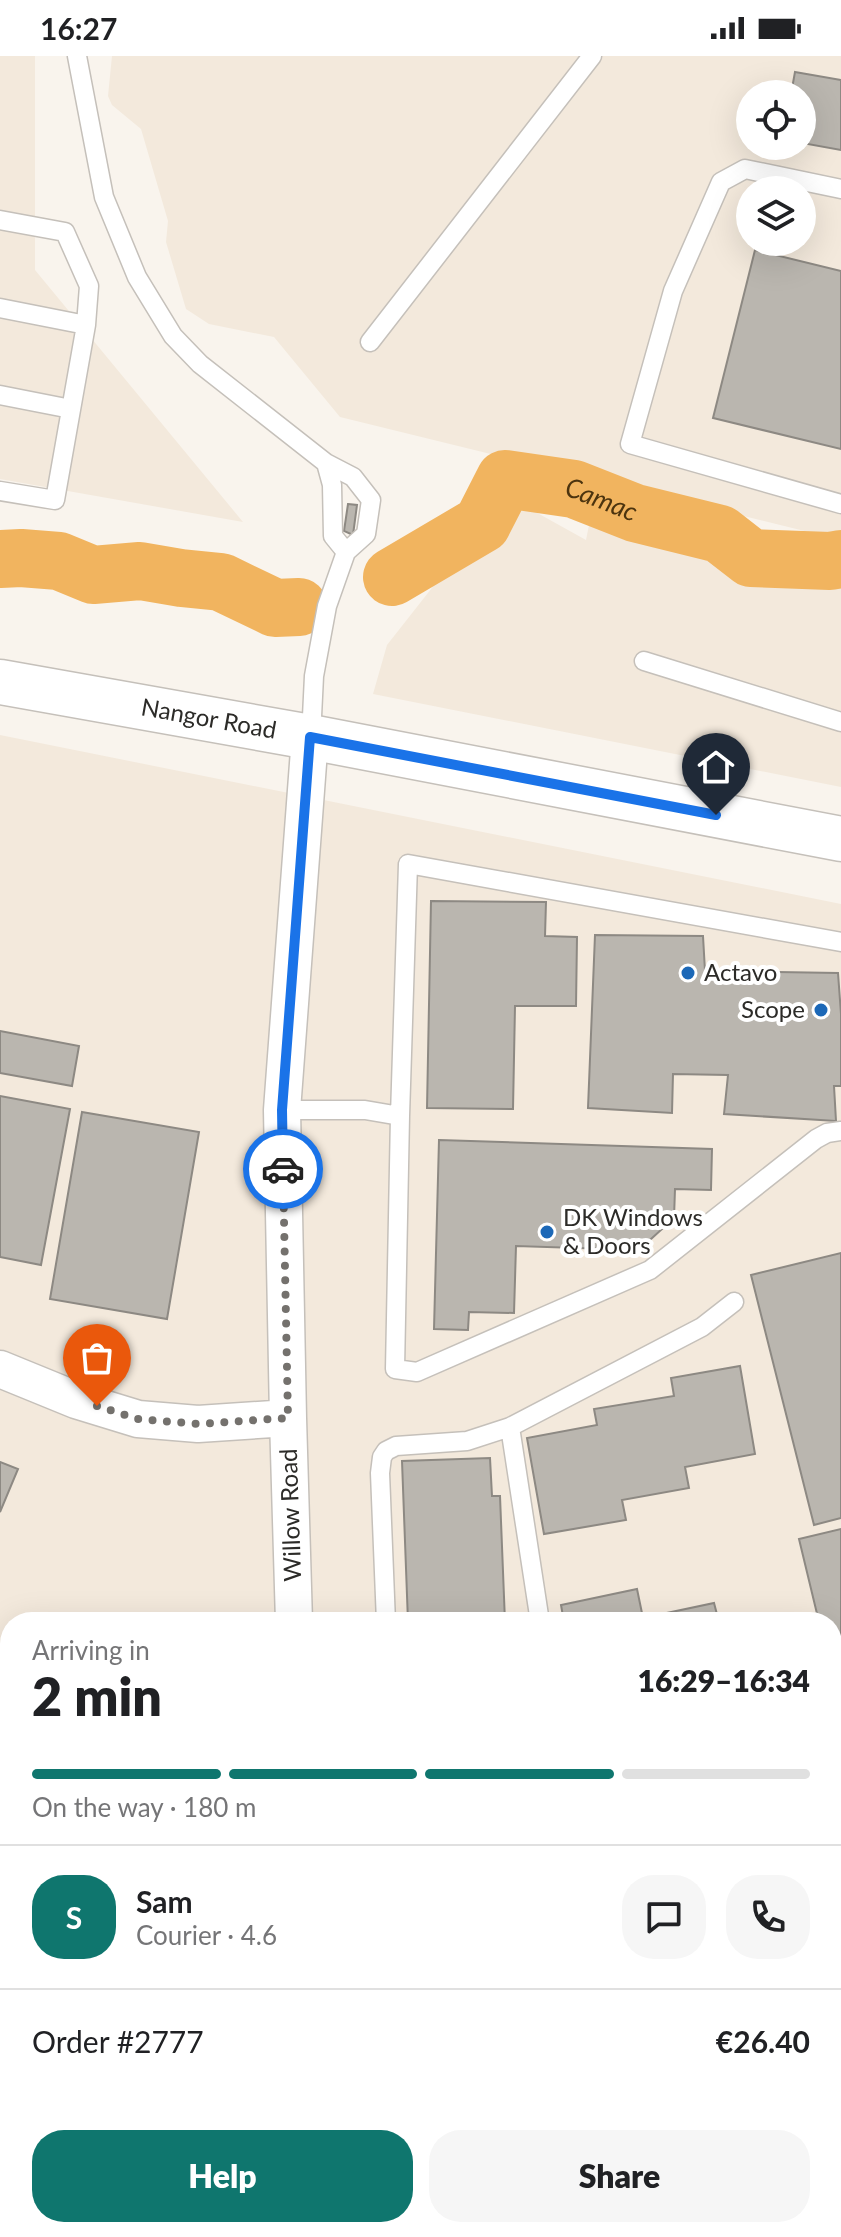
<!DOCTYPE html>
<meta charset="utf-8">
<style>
:root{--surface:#fff;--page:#f6f6f6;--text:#202124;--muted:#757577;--line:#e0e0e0;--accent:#0f766e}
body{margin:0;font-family:Lato,sans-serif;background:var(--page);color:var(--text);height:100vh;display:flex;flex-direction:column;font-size:30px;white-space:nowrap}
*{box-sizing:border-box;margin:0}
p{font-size:26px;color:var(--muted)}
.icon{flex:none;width:44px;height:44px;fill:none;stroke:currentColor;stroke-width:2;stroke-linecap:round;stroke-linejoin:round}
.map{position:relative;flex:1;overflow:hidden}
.panel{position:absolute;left:0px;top:1556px;width:842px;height:626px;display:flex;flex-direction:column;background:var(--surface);border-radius:32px 32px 0 0;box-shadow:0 8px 32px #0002}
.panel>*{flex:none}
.controls{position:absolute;left:736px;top:24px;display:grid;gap:16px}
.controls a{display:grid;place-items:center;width:80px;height:80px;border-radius:50%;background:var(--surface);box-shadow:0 8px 32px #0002;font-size:40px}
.pin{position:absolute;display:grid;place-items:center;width:68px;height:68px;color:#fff;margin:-82px -34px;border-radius:50% 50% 50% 0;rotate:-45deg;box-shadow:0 0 8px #0007}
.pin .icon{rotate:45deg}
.courier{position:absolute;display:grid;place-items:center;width:80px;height:80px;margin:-40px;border:6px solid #1a73e8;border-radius:50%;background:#fff;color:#222;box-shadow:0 2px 10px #0007}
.headline em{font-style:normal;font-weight:800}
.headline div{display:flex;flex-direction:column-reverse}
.headline{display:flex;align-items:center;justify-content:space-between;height:136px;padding:0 32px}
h1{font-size:52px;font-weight:800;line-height:60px}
.bar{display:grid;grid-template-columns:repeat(4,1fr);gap:12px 8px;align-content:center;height:96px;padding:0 32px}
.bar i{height:10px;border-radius:6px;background:var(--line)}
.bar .selected{background:var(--accent)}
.bar p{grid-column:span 4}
.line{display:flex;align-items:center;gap:20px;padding:0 32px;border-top:2px solid var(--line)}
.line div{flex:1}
.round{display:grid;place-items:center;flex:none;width:84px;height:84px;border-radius:32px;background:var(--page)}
.primary-button{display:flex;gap:16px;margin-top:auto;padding:16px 32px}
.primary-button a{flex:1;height:92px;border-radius:32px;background:var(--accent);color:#fff;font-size:32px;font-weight:800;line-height:92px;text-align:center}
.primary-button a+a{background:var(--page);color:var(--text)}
.status{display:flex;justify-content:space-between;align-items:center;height:56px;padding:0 40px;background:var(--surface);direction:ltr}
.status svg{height:22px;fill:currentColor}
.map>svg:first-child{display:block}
.built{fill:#f3e9dc;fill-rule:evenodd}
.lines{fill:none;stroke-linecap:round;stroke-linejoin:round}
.river{stroke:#f1b45f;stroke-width:58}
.building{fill:#bab6af;stroke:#8d8983;stroke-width:2}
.service-casing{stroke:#c5c0ba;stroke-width:21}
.minor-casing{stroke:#c5c0ba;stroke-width:39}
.secondary-casing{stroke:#c5c0ba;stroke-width:47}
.service{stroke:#fff;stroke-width:18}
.minor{stroke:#fff;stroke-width:36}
.secondary{stroke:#fff;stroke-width:44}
.done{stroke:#74716d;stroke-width:8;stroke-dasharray:0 14.4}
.route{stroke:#1a73e8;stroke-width:10}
.poi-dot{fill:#1c68b7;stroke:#fff;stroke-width:3}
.labels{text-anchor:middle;stroke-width:8;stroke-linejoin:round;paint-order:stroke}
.street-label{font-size:24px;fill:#2c2b28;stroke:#fff}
.poi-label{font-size:24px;fill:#2c2b28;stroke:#fff;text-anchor:start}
.water-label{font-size:26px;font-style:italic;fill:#4c340f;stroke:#fff}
</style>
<div class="status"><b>16:27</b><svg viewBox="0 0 49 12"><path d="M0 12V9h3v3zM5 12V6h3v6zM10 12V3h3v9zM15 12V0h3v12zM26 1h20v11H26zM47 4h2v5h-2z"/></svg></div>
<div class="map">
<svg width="841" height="2181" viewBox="0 0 841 2181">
<rect width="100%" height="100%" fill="#f9f4ed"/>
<path class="built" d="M 0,0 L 35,0 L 35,214 L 243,466 L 0,423 Z
M 112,0 L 841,0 L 841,484 L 340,361 L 274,281 L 209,268 L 186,253 L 166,186 L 168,165 L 141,73 L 112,49 L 108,40 ZM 750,38 L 802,38 L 802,90 L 750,90 ZM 750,134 L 802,134 L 802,186 L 750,186 Z
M 505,439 L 586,484 L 590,464 L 841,515 L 841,731 L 373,638 L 387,589 Z
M 0,679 L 841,848 L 841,2181 L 0,2181 ZM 10,1566 L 832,1566 L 832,2172 L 10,2172 Z"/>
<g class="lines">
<g class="river">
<path d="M 0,503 L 21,502 L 59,505 L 93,519 L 140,515 L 181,522 L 221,526 L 275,552 L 299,551"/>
<path id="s1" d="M 392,521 L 482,468 L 505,423 L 574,433 L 635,457 L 720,478 L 751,502 L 830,505 L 841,503"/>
</g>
</g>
<path class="building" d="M 795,16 L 841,24 L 841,94 L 802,87 L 802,38 L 791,38 Z
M 755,194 L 841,215 L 841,393 L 713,362 Z
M 348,448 L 357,449 L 353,479 L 344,475 Z
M 431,845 L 546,846 L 545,880 L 577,881 L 576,950 L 515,950 L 513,1053 L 427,1052 Z
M 595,879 L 703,880 L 705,915 L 838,917 L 841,958 L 841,1030 L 834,1030 L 836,1065 L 724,1058 L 728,1019 L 673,1018 L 672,1057 L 588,1052 Z
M 0,975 L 79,990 L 72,1030 L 0,1017 Z
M 0,1040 L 70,1053 L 41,1209 L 0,1201 Z
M 82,1056 L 199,1076 L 167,1263 L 50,1243 Z
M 439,1084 L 712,1093 L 711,1134 L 675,1133 L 674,1162 L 639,1194 L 516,1190 L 514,1257 L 469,1256 L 468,1274 L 434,1273 Z
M 841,1197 L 841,1462 L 814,1469 L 751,1219 Z
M 740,1310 L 755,1398 L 685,1411 L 689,1432 L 622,1444 L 626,1464 L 544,1478 L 527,1382 L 597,1369 L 594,1353 L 674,1340 L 671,1322 Z
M 490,1402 L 492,1440 L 500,1440 L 505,1566 L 408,1566 L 402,1405 Z
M 0,1406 L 18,1413 L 0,1456 Z
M 841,1473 L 841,1654 L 832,1618 L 832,1566 L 819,1566 L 799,1483 Z
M 637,1533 L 643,1562 L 714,1547 L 719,1566 L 564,1566 L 561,1549 Z
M 789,1558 L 790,1566 L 751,1566 Z
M 0,1751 L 10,1753 L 10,1806 L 0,1804 Z
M 0,1854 L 10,1856 L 10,1968 L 0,1966 Z
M 832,1889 L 841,1891 L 841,2063 L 832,2062 Z
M 0,2040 L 10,2041 L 10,2172 L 293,2172 L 292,2181 L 0,2181 Z
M 832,2158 L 841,2159 L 841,2181 L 339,2181 L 340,2172 L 832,2172 Z"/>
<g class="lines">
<defs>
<path id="service" d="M 77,0 L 104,141 L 137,221 L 173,280 L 200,308 L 326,407 L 353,421 L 371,444 L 366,478 L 346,496 L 327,550 L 314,620 L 311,681
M 841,133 L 745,113 L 721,126 L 673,235 L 630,388 L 841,448
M 0,164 L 65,176 L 89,230 L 86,269
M 0,252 L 86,269 L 55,444 L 0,435
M 370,286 L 592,0
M 0,339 L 71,353
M 326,407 L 332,429 L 333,480 L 346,496
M 644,605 L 841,666
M 841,886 L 408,808 L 400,1060 L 395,1313 L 417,1316 L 650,1214 L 816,1083 L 827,1077 L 841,1075
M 282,1054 L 365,1054 L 400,1060
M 510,1371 L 540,1566
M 386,1566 L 380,1417 L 382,1401 L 386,1395 L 396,1390 L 467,1385 L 510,1371 L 702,1271 L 734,1246
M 832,1704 L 841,1705
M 832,2083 L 841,2084"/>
<path id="minor" d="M 0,1313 L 76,1344 L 138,1363 L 198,1368 L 288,1362
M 294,1566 L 288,1362 L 282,1054 L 310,681
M 0,1647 L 10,1649
M 832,1778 L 841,1779"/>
<g id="secondary">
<path id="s2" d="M 0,626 L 310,681 L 841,783"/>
</g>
</defs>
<use href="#service" class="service-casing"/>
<use href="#minor" class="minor-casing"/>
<use href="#secondary" class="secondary-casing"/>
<use href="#service" class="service"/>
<use href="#minor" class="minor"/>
<use href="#secondary" class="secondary"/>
</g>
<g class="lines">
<path class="done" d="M 97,1350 L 138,1363 L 198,1368 L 288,1362 L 283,1113"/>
<path class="route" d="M 283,1113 L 282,1054 L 310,681 L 716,759"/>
</g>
<g class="poi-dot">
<circle cx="688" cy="917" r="8"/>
<circle cx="821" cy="954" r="8"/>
<circle cx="547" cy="1176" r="8"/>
</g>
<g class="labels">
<g class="street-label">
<text dy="8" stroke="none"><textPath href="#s2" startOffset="212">Nangor Road</textPath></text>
<text transform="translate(291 1459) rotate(-92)" y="8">Willow Road</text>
</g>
<g class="poi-label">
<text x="704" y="925">Actavo</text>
<text x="805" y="962" text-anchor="end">Scope</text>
<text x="563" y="1170">DK Windows<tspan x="563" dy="28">&amp; Doors</tspan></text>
</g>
<g class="water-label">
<text dy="9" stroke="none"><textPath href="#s1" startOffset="254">Camac</textPath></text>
</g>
</g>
</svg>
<div class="controls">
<a><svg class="icon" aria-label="locate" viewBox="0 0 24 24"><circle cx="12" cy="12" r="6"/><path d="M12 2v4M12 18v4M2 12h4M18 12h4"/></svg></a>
<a><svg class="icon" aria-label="layers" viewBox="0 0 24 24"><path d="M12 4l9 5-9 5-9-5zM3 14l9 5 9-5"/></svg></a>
</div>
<div class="pin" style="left:97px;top:1350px;background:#ea580c"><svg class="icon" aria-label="bag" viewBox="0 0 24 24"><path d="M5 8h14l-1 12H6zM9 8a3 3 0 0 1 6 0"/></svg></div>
<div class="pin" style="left:716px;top:759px;background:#1f2937"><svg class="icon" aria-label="home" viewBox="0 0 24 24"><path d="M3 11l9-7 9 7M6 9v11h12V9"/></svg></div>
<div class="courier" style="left:283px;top:1113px"><svg class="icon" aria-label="car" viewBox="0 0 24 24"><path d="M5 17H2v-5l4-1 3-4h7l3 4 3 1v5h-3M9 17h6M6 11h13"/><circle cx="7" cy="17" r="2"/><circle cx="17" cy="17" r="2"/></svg></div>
<section class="panel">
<div class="headline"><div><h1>2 min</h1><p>Arriving in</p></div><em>16:29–16:34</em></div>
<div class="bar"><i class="selected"></i><i class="selected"></i><i class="selected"></i><i></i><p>On the way · 180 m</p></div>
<div class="line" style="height:144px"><b class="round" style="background:var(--accent);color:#fff">S</b><div><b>Sam</b><p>Courier · 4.6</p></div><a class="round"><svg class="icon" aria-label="chat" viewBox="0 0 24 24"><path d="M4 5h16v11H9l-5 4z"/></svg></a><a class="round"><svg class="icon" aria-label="phone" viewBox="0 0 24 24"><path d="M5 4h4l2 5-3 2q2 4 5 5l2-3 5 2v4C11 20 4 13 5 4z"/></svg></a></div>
<div class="line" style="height:104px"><div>Order #2777</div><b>€26.40</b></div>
<div class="primary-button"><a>Help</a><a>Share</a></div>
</section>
</div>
